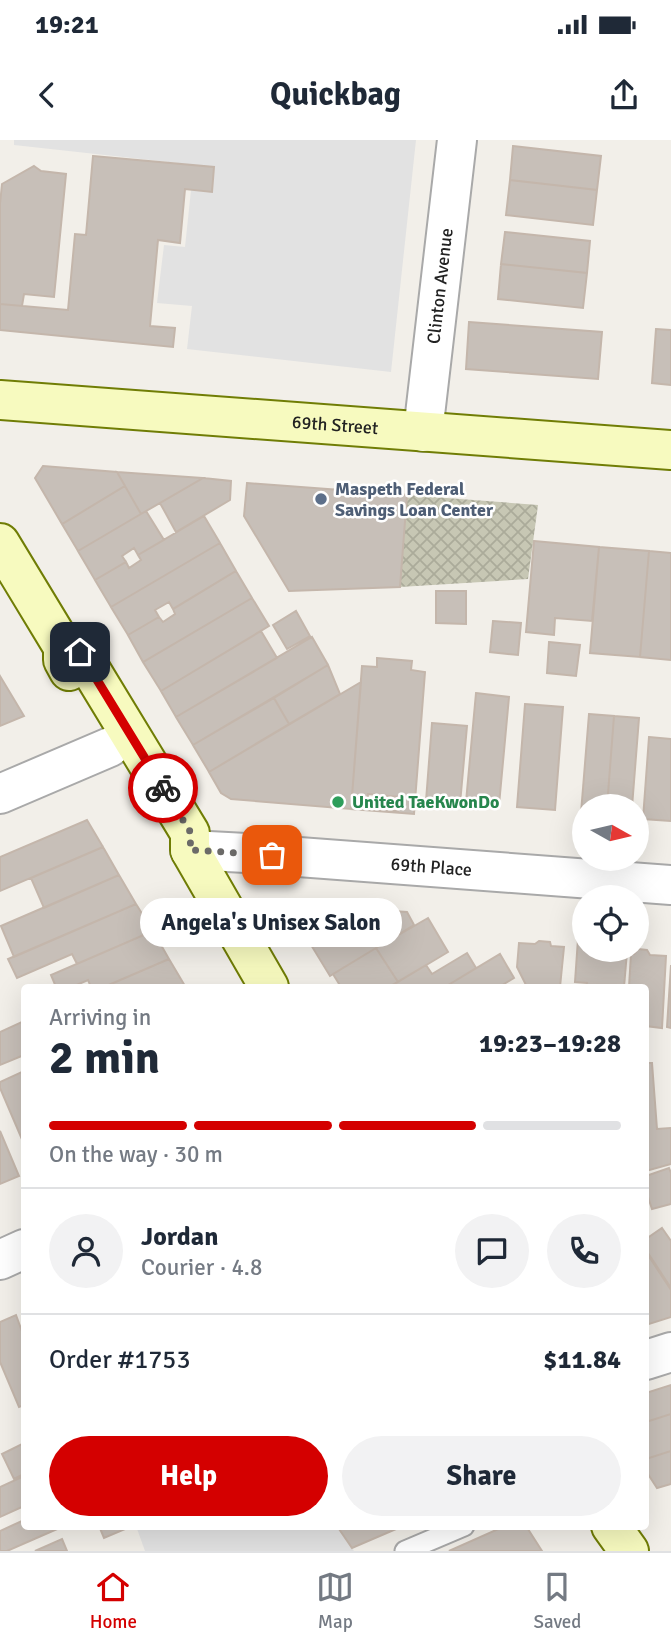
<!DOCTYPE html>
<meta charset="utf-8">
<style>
:root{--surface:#fff;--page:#f2f2f3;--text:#1f2937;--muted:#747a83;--line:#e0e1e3;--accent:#d40000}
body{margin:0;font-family:Signika,sans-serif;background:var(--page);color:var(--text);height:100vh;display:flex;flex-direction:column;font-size:26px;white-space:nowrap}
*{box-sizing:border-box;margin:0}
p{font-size:23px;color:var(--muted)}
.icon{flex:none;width:38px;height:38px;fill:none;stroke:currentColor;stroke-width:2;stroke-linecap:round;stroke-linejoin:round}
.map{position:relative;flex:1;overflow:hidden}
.drawer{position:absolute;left:21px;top:844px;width:628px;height:546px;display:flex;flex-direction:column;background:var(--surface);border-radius:7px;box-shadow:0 7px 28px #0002}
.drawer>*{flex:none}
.needle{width:46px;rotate:98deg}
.fabs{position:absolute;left:572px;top:654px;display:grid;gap:14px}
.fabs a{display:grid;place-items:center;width:77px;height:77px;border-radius:50%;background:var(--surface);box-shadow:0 7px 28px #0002;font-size:35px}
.pin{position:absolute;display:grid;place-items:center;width:60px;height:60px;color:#fff;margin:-30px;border-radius:14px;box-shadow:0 4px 10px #0006}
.courier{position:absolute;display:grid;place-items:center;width:70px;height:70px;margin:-35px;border:5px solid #d40000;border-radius:50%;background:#fff;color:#222;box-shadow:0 2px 9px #0007}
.bubble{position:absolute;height:49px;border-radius:24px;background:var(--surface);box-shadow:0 7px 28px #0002;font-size:23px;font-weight:700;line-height:49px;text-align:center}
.overview em{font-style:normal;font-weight:700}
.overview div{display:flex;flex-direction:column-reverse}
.overview{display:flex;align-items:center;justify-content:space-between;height:119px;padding:0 28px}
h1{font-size:46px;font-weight:700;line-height:52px}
.bar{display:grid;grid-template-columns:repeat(4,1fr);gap:10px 7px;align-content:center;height:84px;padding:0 28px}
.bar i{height:9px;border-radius:5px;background:var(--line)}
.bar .active{background:var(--accent)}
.bar p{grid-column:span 4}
.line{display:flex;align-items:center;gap:18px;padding:0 28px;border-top:2px solid var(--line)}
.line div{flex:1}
.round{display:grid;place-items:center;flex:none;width:74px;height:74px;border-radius:37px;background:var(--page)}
.primary-button{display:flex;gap:14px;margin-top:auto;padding:14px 28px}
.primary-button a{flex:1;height:80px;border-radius:42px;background:var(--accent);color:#fff;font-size:28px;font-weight:700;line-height:80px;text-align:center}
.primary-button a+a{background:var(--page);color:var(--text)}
.status{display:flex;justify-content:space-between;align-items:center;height:49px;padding:0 35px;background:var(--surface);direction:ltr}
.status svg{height:19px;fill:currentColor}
header{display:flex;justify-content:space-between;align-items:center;height:91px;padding:0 28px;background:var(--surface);font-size:32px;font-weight:700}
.dock{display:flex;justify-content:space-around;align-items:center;height:98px;border-top:2px solid var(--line);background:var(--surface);font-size:19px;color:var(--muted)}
.dock a{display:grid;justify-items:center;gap:4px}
.dock .active{color:var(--accent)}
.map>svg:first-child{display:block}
.construction{fill:url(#construction-cross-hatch)}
.parking{fill:#e2e2e2}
.building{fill:#c7bfb8;stroke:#c4b6ab;stroke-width:2;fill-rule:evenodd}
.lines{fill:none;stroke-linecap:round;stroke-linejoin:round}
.lane-casing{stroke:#a9a9a9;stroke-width:23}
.street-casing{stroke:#a9a9a9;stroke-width:42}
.secondary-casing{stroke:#707d05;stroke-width:42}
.lane{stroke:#fff;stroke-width:19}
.street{stroke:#fff;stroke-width:38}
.secondary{stroke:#f7fabf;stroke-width:38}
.done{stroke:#6b6a68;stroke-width:7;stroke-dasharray:0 12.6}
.route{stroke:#d40000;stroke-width:9}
.service-dot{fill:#5c6f8a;stroke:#fff;stroke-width:2.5}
.leisure-dot{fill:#2e9e5b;stroke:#fff;stroke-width:2.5}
.labels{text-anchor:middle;stroke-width:5;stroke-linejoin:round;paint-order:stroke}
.street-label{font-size:18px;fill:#222;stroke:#fff}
.service-label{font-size:18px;font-weight:bold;fill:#4e5e75;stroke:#fff;text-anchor:start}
.leisure-label{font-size:18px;font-weight:bold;fill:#27864d;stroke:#fff;text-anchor:start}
</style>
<div class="status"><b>19:21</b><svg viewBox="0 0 49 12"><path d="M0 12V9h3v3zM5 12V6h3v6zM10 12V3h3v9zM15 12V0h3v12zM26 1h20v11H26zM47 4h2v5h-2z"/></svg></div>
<header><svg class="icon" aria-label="back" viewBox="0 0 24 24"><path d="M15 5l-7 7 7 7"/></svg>Quickbag<svg class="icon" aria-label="share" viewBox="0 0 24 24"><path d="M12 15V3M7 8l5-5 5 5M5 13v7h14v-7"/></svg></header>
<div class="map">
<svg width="671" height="1411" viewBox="0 0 671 1411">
<defs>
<pattern id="construction-cross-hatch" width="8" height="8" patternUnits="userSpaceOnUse" patternTransform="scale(1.75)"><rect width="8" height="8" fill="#c7c7b4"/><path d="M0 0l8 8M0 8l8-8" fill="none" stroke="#abab9a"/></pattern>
</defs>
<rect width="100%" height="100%" fill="#f2efe9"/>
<path class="construction" d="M 407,355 L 538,365 L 528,439 L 400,447 Z"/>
<path class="parking" d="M 14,0 L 416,0 L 391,232 L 187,209 L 192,166 L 157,163 L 164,105 L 185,107 L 191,50 L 212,52 L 214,27 L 14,5 Z
M 136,1386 L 337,1386 L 354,1411 L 145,1411 Z"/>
<path class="building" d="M 513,6 L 601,16 L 597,50 L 510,40 Z
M 93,16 L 214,27 L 212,52 L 185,49 L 180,103 L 158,100 L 150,186 L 175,188 L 173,207 L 0,190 L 0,164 L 68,170 L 75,94 L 86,95 Z
M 34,26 L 41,31 L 66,34 L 54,157 L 24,154 L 22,166 L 0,164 L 0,64 L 2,44 Z
M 510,40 L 597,50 L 593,85 L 506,75 Z
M 505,92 L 590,101 L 587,133 L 501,124 Z
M 501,124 L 587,133 L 583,168 L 498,159 Z
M 469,182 L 602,192 L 598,239 L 466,229 Z
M 656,189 L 671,190 L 671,245 L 652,243 Z
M 43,326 L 117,332 L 125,346 L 62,384 L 35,338 Z
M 117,332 L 203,338 L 141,374 Z
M 203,338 L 231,341 L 230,360 L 176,392 L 160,363 Z
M 247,343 L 407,355 L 400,447 L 289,451 L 244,376 Z
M 125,346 L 141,374 L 78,411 L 62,384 Z
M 146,371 L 164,400 L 138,415 L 134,408 L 122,416 L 126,422 L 95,440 L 78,411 Z
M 204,376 L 220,403 L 111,467 L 95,440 L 126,422 L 129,428 L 141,420 L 138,415 Z
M 534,401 L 599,407 L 592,481 L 555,478 L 554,495 L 526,492 Z
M 220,403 L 236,431 L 173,469 L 169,462 L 155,470 L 159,477 L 128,495 L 111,467 Z
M 599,407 L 649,411 L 640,517 L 590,513 Z
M 649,411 L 671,413 L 671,520 L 640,517 Z
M 236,431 L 252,458 L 143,522 L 128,495 L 159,477 L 163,482 L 175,474 L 173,469 Z
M 436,451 L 466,451 L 466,484 L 436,483 Z
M 252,458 L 269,486 L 161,551 L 143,522 Z
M 296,471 L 310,496 L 287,509 L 273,485 Z
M 493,481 L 521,483 L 518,515 L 490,512 Z
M 261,491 L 277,518 L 176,577 L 161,551 Z
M 312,497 L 328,525 L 193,605 L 176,577 Z
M 549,502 L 580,505 L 576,536 L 547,533 Z
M 377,518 L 412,521 L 411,530 L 425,532 L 414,674 L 351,669 L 362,526 L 377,527 ZM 368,654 L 399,657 L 398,671 L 367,669 Z
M 328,525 L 340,554 L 289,584 L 274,558 Z
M 0,536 L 24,576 L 0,586 Z
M 361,542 L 351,669 L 231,659 L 221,653 L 209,632 Z
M 476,553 L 509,557 L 499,665 L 466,662 Z
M 274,558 L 289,584 L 209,632 L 193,605 Z
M 525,564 L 563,567 L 555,670 L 517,667 Z
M 589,574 L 614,576 L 607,667 L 584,667 L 584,673 L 581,673 Z
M 614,576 L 639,578 L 632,667 L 607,667 Z
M 432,583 L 467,586 L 460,664 L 426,661 Z
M 649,597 L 671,599 L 671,681 L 643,679 Z
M 87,680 L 103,707 L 0,751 L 0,717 Z
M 103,707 L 119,735 L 44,768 L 31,738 Z
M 119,735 L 136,764 L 14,817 L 1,786 Z
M 136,764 L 153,791 L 77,824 L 72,814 L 17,838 L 8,819 Z
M 286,764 L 407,772 L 414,785 L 330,836 Z
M 428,778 L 448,812 L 398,842 L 376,808 Z
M 153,791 L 169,819 L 104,847 L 91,847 L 88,840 L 72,847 L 56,847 L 51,835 Z
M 578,799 L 584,800 L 584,810 L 627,812 L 624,847 L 586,847 L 587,843 L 575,842 Z
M 539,801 L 550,802 L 551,806 L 564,807 L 560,847 L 527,847 L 517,827 L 519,803 L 535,804 Z
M 376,808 L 398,842 L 389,847 L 341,847 L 333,834 Z
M 638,809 L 647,810 L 650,815 L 666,816 L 662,888 L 646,886 L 646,847 L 629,847 L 631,814 L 634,814 Z
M 467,813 L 476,828 L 445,847 L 389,847 L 426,825 L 432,834 Z
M 500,814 L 514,838 L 499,847 L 445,847 Z
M 169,819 L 185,846 L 104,847 Z
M 671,825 L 671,888 L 667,887 Z
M 24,881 L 24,915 L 0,925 L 0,892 Z
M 646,923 L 652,923 L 657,989 L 671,988 L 671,1024 L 646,1031 Z
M 24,931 L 24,1004 L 0,948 L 0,942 Z
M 0,991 L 19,1036 L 0,1044 Z
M 669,1028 L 671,1033 L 671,1064 L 652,1069 L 646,1051 L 646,1036 Z
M 662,1088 L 671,1101 L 671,1148 L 646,1110 L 646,1099 Z
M 646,1112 L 671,1150 L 671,1177 L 646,1185 Z
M 16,1175 L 24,1197 L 24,1265 L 19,1267 L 0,1222 L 0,1182 Z
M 671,1245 L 671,1274 L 646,1282 L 646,1253 Z
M 671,1274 L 671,1311 L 646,1319 L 646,1282 Z
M 24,1303 L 24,1334 L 14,1339 L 2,1314 Z
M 671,1311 L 671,1344 L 657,1348 L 646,1331 L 646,1319 Z
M 24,1336 L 24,1366 L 0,1377 L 0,1347 Z
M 24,1380 L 24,1386 L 64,1386 L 7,1411 L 0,1411 L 0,1391 Z
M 99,1386 L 132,1386 L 104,1398 Z
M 337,1386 L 403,1386 L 352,1408 Z
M 505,1386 L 526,1386 L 542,1411 L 449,1411 Z
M 62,1399 L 67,1411 L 35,1411 Z"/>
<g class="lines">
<defs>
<path id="lane" d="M 405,1411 L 464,1386"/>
<g id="street">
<path id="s1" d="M 423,292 L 457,0"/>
<path d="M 0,654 L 110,607"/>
<path id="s2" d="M 190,710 L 246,713 L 671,745"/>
<path d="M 0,1120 L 24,1109"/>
<path d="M 646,1220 L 671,1212"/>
</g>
<g id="secondary">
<path id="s3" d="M 0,260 L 671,310"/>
<path d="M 0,403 L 63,507 L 63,520 L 69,531"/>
<path d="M 63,507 L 80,512 L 190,693 L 190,710 L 269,847"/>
<path d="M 611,1386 L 629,1411"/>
</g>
</defs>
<use href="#lane" class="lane-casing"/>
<use href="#street" class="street-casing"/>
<use href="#secondary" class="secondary-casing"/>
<use href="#lane" class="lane"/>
<use href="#street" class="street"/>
<use href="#secondary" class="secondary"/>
</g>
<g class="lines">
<path class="done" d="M 163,648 L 191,693 L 190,710 L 272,715"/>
<path class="route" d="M 80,512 L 163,648"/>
</g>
<circle class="service-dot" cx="321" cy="359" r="7"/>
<circle class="leisure-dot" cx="338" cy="662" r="7"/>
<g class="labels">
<g class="street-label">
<text dy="6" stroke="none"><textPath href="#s1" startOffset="147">Clinton Avenue</textPath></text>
<text dy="6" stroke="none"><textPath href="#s3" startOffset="336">69th Street</textPath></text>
<text dy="6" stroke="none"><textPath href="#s2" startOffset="242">69th Place</textPath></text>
</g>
<g class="service-label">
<text x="335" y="355">Maspeth Federal<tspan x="335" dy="21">Savings Loan Center</tspan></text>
</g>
<g class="leisure-label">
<text x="352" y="668">United TaeKwonDo</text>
</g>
</g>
</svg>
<div class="fabs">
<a><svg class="needle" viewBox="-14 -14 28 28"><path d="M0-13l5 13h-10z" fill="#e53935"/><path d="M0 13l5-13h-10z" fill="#747a83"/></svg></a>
<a><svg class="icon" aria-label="locate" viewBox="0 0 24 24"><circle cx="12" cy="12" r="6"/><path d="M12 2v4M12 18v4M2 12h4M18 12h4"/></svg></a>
</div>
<div class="pin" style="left:272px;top:715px;background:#ea580c"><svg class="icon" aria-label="bag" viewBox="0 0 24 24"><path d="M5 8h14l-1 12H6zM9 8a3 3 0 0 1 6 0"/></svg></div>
<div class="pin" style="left:80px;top:512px;background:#1f2937"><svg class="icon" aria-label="home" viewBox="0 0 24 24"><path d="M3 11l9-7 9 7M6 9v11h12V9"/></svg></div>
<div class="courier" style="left:163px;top:648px"><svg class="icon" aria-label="bike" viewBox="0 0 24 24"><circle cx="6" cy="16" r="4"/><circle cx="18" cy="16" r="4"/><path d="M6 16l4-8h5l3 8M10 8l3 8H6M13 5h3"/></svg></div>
<div class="bubble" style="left:140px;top:758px;width:262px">Angela's Unisex Salon</div>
<section class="drawer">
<div class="overview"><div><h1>2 min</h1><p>Arriving in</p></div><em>19:23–19:28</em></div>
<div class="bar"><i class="active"></i><i class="active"></i><i class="active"></i><i></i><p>On the way · 30 m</p></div>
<div class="line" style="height:126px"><a class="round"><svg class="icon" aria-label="person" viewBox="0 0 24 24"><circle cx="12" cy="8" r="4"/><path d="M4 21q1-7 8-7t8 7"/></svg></a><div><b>Jordan</b><p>Courier · 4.8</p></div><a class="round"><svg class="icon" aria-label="chat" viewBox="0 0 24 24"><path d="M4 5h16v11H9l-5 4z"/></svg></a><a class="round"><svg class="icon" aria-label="phone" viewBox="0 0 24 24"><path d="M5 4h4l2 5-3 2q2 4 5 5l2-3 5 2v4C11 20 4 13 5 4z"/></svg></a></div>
<div class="line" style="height:91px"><div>Order #1753</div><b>$11.84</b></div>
<div class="primary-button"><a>Help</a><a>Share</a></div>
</section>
</div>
<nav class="dock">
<a class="active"><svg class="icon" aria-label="home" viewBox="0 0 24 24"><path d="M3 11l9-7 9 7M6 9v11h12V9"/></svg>Home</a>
<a><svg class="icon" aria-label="map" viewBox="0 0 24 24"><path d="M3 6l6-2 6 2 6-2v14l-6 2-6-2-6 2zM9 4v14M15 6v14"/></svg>Map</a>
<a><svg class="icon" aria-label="saved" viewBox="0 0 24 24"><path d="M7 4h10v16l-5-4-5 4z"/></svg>Saved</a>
</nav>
